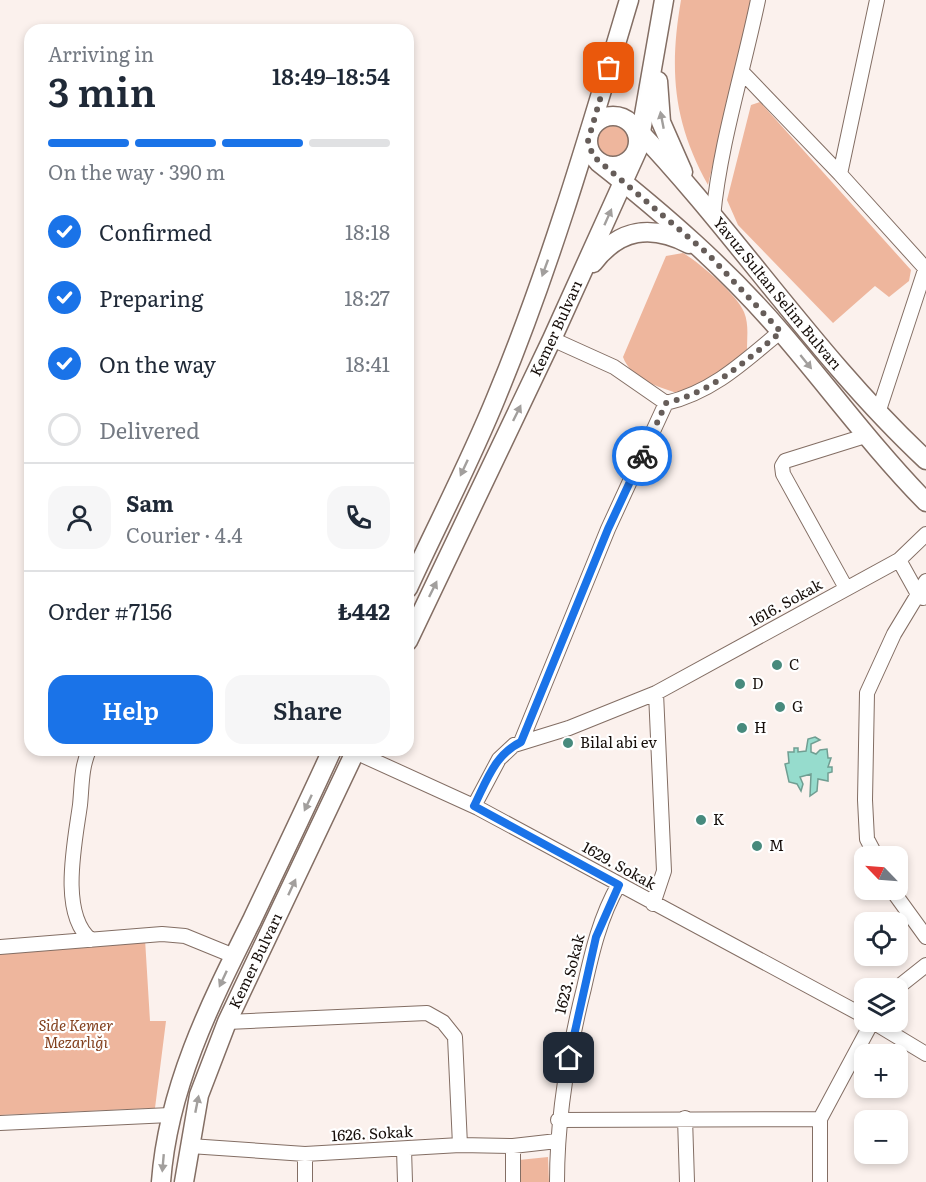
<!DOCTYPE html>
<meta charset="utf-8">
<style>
:root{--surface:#fff;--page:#f6f6f7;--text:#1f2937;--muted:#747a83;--line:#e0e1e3;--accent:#1a73e8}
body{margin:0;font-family:Literata,serif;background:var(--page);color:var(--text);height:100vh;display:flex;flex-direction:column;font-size:22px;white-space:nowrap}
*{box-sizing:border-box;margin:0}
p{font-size:20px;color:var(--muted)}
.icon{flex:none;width:33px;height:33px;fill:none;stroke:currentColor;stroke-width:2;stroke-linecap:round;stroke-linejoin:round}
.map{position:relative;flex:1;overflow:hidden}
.sheet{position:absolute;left:24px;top:24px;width:390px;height:732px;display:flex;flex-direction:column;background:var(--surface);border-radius:18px;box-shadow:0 3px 9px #0003}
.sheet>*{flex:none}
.needle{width:39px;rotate:295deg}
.buttons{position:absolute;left:854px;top:846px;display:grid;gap:12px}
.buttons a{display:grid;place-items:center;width:54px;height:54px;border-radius:12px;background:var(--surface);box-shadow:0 3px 9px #0003;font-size:30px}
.pin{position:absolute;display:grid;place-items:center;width:51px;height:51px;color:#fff;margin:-26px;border-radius:12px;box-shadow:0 3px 9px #0006}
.courier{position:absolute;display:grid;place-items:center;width:60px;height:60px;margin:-30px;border:4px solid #1a73e8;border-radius:50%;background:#fff;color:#222;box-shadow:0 2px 8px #0007}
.head em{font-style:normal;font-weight:600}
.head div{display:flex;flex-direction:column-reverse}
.head{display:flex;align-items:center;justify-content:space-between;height:102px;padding:0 24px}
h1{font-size:39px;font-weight:600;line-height:45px}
.bar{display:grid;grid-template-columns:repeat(4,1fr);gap:9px 6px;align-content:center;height:72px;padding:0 24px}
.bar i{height:8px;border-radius:4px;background:var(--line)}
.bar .selected{background:var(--accent)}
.bar p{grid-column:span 4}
.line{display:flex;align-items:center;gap:15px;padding:0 24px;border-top:2px solid var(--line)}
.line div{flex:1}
.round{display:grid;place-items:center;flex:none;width:63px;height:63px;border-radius:18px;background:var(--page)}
ol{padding:0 24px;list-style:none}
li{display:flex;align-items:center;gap:18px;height:66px}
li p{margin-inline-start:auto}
li .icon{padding:6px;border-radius:50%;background:var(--accent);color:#fff;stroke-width:4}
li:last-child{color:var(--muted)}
li i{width:33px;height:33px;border:3px solid var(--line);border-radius:50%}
.action{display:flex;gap:12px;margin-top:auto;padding:12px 24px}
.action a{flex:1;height:69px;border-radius:18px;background:var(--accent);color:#fff;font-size:24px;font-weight:600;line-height:69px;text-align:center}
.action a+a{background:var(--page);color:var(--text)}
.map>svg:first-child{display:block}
.green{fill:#eeb69d}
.water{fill:#96dccd;stroke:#709e92;stroke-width:1.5}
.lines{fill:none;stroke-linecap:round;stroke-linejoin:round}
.street-casing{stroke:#836e64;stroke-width:16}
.secondary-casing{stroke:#836e64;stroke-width:21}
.street{stroke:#fff;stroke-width:14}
.secondary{stroke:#fff;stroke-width:18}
.oneway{fill:#a29f9d}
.done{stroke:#665d59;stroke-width:6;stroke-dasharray:0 10.8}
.route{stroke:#1a73e8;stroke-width:8}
.poi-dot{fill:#478a7d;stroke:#fff;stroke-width:2}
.labels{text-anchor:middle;stroke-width:4.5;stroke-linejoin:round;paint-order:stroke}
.street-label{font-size:15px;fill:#160e0a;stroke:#fff}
.poi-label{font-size:15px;fill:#160e0a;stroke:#fff;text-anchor:start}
.park-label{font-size:15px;font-style:italic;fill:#823f1c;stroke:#fff}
</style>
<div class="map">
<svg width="926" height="1182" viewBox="0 0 926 1182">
<rect width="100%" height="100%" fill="#fbf1ed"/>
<path class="green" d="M 681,0 L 751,0 L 708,185 C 673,122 669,70 681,0 Z
M 760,102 L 911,270 L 909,281 L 889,297 L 875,286 L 833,323 L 738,225 L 727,200 L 751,105 Z
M597 142a16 16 0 1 1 32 0a16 16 0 1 1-32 0Z
M 683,253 C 699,262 738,296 744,312 C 749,324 747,337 747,349 L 718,378 L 680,394 C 658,387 631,379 623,357 L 666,256 Z
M 145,939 L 150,1021 L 166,1021 L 155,1108 L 0,1115 L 0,948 Z
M 548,1157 L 549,1182 L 520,1182 L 519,1160 Z"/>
<path class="water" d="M 815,737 L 820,740 L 811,744 L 811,752 L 816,754 L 820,750 L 827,749 L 828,758 L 831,758 L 828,767 L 832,767 L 832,772 L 828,773 L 828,781 L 818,779 L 817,791 L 810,796 L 811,774 L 800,777 L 803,784 L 801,791 L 797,784 L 789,782 L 785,764 L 789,763 L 788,752 L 794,752 L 794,748 L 798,748 L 798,752 L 806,751 L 808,739 Z"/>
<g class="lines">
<defs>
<path id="street" d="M 743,73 L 840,174 L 925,268
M 840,174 L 877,0
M 713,217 C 720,144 743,72 758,0
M 552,339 L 614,367 L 666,403
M 878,413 L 926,267
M 899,560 L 919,596 L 923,598
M 846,588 L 783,474 L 782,466 L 785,461 L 865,436
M 521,742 L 608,529 L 666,403 C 713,392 745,361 781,331
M 89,750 C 81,768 82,786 80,805 C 75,842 59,914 91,940
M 355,752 L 478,808 L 864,1016
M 474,806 L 499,759 L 514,745 L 569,728 L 656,693 L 899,560 L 926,534
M 876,856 L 867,839 L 865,800 L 867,693 L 894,634 L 926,581
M 892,890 L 926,937
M 653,904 L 664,871 L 656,693
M 0,947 L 162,934 L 185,936 L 234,956
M 897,988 L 926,965
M 227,1022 L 427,1013 L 443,1022 L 455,1037 L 460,1145
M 873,1022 L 926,1054
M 685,1118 L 687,1182
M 558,1120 L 820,1119
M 0,1123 L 170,1115
M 190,1146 L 305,1154 L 460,1145 L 513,1146 L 557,1141
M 513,1146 L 513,1182
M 404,1149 L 405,1182
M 305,1182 L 305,1154
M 557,1182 C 557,1116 568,1052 584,988 C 592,952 600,917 619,884
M 820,1182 L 820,1119 L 872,1022"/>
<g id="secondary">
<path d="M 658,81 L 661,122 L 683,172"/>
<circle cx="613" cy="141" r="25"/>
<path id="s1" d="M 635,127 C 737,234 818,359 926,460"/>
<path d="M 598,162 C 664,214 726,268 781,332 C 830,389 874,449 926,502"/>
<path d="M 593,263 C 619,229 651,224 689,244"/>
<path d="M 408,588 C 437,525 470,462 496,398 C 550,268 589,134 629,0"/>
<path id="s2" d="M 408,641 L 552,339 L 638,149 L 664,0"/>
<path d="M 161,1182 C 168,1087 210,1004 252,920 C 279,863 306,807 332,750"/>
<path id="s3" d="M 184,1182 L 199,1095 L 227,1022 L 356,750"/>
</g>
</defs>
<use href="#street" class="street-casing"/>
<use href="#secondary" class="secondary-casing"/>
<use href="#street" class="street"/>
<use href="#secondary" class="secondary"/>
</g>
<defs><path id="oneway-solid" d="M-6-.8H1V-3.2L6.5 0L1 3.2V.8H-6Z" transform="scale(1.5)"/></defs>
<g class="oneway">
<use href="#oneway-solid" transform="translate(662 120) rotate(-101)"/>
<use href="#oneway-solid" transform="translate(608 217) rotate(-66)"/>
<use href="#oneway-solid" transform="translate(545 268) rotate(110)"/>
<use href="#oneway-solid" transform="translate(806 362) rotate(51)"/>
<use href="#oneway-solid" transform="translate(517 413) rotate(-64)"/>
<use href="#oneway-solid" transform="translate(464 468) rotate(115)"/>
<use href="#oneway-solid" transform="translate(433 589) rotate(-64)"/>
<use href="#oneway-solid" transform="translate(308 803) rotate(115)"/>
<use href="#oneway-solid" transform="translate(292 887) rotate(-65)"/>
<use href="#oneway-solid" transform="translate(223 979) rotate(115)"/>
<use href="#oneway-solid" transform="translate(197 1104) rotate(-79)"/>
<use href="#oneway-solid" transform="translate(163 1163) rotate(95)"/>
</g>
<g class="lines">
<path class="done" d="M 609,68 L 588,141 L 593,156 L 708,254 L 781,332 C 745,361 713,392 666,403 L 642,456"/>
<path class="route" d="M 569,1058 L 596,937 L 619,885 L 474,806 C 486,782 495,754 521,742 L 608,529 L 642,456"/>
</g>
<g class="poi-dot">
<circle cx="777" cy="665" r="6"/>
<circle cx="740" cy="684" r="6"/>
<circle cx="780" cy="707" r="6"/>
<circle cx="742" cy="728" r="6"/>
<circle cx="568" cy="743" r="6"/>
<circle cx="701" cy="820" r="6"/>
<circle cx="757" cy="846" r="6"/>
</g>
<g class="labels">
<g class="street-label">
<text dy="5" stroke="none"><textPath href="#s1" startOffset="219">Yavuz Sultan Selim Bulvarı</textPath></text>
<text dy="5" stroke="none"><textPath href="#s2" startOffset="346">Kemer Bulvarı</textPath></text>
<text transform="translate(786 603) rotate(-29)" y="5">1616. Sokak</text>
<text transform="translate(619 866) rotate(29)" y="5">1629. Sokak</text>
<text dy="5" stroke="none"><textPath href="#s3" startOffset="234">Kemer Bulvarı</textPath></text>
<text transform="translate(570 974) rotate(-76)" y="5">1623. Sokak</text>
<text transform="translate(372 1134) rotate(-3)" y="5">1626. Sokak</text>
</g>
<g class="poi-label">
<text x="789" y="670">C</text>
<text x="752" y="689">D</text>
<text x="792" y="712">G</text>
<text x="754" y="733">H</text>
<text x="580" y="748">Bilal abi ev</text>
<text x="713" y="825">K</text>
<text x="769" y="851">M</text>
</g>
<g class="park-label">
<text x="76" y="1031">Side Kemer<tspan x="76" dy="17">Mezarlığı</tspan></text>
</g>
</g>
</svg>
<div class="buttons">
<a><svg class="needle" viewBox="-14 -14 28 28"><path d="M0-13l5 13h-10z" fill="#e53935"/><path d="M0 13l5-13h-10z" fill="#747a83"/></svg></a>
<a><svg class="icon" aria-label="locate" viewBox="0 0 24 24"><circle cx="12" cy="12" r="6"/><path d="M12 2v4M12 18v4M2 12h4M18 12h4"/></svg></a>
<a><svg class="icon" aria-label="layers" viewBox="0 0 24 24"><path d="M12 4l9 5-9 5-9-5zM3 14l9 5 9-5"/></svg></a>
<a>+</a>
<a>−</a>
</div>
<div class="pin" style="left:609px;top:68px;background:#ea580c"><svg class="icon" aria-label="bag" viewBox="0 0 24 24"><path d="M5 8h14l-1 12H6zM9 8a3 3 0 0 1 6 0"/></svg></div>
<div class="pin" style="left:569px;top:1058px;background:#1f2937"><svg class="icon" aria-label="home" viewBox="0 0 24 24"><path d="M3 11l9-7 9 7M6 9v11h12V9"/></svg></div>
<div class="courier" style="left:642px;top:456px"><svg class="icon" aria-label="bike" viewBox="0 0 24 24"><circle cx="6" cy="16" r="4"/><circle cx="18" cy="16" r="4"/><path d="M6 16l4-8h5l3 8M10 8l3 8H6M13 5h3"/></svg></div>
<section class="sheet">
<div class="head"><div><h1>3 min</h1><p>Arriving in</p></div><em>18:49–18:54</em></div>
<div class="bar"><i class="selected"></i><i class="selected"></i><i class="selected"></i><i></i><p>On the way · 390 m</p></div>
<ol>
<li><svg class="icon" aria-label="check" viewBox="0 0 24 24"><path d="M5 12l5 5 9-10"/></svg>Confirmed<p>18:18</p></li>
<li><svg class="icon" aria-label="check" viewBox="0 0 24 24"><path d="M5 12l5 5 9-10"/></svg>Preparing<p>18:27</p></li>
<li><svg class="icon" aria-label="check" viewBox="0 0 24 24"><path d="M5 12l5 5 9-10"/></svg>On the way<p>18:41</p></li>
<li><i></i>Delivered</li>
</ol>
<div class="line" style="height:108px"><a class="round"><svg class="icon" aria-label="person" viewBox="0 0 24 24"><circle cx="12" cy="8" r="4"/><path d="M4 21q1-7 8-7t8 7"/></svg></a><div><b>Sam</b><p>Courier · 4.4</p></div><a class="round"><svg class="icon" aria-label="phone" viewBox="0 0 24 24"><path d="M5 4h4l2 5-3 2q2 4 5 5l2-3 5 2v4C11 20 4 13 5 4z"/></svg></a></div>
<div class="line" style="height:78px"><div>Order #7156</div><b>₺442</b></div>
<div class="action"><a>Help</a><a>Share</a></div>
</section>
</div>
